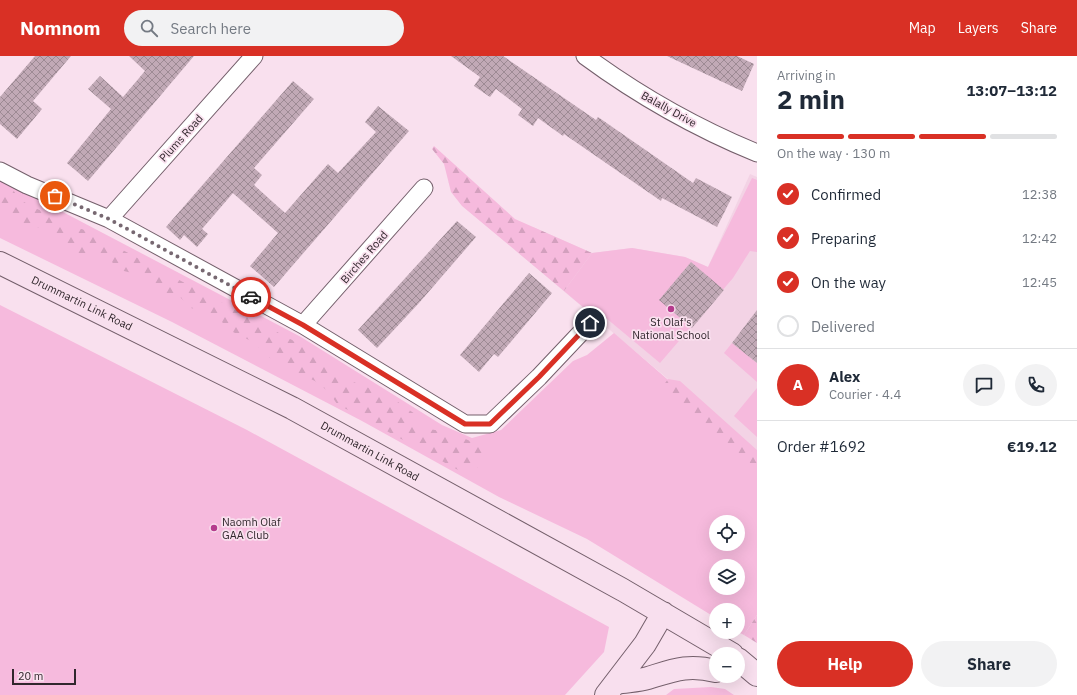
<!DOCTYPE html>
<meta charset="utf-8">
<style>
:root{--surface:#fff;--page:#f2f2f3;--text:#1f2937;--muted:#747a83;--line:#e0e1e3;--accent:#d93025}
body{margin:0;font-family:"IBM Plex Sans",sans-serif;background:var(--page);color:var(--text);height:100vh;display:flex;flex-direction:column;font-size:15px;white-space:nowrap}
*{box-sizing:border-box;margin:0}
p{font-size:13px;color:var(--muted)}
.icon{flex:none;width:22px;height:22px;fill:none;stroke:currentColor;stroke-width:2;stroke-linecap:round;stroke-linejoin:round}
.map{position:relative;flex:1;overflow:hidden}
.drawer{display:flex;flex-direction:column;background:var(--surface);width:320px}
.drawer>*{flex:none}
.controls{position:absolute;left:709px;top:459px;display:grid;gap:8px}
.controls a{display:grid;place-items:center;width:36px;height:36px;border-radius:50%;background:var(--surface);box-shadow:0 4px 16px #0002;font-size:20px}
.scale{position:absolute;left:12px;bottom:10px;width:64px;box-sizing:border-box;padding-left:4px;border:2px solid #31272d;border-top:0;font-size:11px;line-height:14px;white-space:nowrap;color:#31272d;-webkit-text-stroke:3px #f9e0ee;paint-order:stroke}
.pin{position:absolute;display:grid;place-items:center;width:34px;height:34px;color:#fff;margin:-17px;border:2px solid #fff;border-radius:50%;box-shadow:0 1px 4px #0007}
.courier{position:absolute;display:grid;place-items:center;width:40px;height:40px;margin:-20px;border:3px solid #d93025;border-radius:50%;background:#fff;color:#222;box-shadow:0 1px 5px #0007}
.head em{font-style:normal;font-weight:800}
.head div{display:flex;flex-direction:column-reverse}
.head{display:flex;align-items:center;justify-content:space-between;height:68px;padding:0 20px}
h1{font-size:26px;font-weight:800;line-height:30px}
.bar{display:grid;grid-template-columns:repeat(4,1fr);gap:6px 4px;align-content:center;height:48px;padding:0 20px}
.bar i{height:5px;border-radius:3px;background:var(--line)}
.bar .on{background:var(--accent)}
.bar p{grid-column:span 4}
.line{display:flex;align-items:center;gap:10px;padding:0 20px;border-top:1px solid var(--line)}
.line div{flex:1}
.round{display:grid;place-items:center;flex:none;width:42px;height:42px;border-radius:21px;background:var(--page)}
ol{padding:0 20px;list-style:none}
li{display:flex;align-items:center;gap:12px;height:44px}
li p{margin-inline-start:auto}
li .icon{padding:4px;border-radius:50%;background:var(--accent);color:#fff;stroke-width:4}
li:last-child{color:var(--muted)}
li i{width:22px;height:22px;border:2px solid var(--line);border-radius:50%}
.primary-button{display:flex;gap:8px;margin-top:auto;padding:8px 20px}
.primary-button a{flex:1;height:46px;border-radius:24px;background:var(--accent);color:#fff;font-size:16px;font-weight:800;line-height:46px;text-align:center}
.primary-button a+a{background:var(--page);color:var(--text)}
header{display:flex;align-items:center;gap:24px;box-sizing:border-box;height:56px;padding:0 20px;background:var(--accent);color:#fff}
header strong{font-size:19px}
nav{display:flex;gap:22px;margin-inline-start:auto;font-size:14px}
.search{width:280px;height:36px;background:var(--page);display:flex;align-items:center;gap:10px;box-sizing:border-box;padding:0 14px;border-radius:22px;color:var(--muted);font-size:15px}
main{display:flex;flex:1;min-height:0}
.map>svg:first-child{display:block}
.built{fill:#f3d3e5}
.grass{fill:#f6badd;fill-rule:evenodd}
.forest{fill:url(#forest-firs)}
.building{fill:url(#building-cross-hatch)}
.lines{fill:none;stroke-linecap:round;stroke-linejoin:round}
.street-casing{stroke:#745f6b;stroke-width:19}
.secondary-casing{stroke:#745f6b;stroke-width:24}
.street{stroke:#fff;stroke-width:17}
.secondary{stroke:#f8dfee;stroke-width:22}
.done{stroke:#776871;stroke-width:4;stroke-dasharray:0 7.2}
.route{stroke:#d93025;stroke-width:5}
.poi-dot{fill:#b53b8d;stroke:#f9e0ee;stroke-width:1.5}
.labels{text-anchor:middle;stroke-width:3.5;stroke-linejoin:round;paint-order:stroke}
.street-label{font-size:11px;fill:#31272d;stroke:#f9e0ee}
.poi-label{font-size:11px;fill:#31272d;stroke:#f9e0ee}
</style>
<header>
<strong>Nomnom</strong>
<div class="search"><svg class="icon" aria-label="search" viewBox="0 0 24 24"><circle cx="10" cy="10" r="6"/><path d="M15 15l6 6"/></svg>Search here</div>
<nav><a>Map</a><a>Layers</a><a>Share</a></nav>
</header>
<main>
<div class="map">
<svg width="757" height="639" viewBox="0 0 757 639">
<defs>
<pattern id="forest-firs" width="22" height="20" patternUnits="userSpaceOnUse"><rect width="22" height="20" fill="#f6badd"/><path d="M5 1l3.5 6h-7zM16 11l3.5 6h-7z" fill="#d3a0be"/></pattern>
<pattern id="building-cross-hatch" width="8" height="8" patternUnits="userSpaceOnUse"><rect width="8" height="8" fill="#c1a9b6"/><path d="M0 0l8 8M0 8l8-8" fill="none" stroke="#9d8a94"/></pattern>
</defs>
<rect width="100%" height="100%" fill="#f9e0ee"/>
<path class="built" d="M 750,118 L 757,121 L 757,401 L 668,323 L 515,194 L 533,171 L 592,197 L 632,192 L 685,201 L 708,211 Z"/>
<path class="grass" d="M 752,122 L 757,124 L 757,196 L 750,195 L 733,222 L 660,307 L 600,257 L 596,262 L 564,235 L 592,197 L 632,192 L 685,201 L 708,211 Z
M 0,123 L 301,281 L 442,369 L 472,382 L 501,374 L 573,305 L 587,299 L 614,277 L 757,401 L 757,559 L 744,579 L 738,576 L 738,554 L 716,554 L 716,562 L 587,483 L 499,441 L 362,365 L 172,266 L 0,182 ZM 716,466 L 738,466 L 738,488 L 716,488 ZM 716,510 L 738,510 L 738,532 L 716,532 Z
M 0,249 L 247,374 L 609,571 L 604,596 L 565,639 L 0,639 Z
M 732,287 L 757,307 L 757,326 L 724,297 Z
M 757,332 L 757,381 L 734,360 Z
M 711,631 L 725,633 L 734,639 L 666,639 L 674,633 Z"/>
<path class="forest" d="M 434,90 L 515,163 L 592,197 L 564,235 L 462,150 L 451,136 L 444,108 L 432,93 Z
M 0,125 L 11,131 L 20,144 L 49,159 L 59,167 L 85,174 L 324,301 L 340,321 L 388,339 L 415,358 L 418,371 L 452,377 L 470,385 L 483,387 L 486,394 C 483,406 480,411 469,418 L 460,415 L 337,348 L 329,336 L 315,325 L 273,305 L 253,286 L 231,275 L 215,259 L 191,252 L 179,240 L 167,238 L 136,218 L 120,214 L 109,203 L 68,195 L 53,175 L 23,168 L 0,155 Z
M 668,323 L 680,325 L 757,394 L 757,413 L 663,330 Z
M 757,559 L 757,587 L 744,579 Z"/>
<path class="building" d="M 35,0 L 71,0 L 33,45 L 42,53 L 17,83 L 0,68 L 0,41 Z
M 129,0 L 194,0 L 88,125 L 67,107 L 111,53 L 88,33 L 100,20 L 123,41 L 145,15 Z
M 451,0 L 503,0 L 596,64 L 598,61 L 693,127 L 696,122 L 732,141 L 717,171 L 662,142 L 661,145 L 564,78 L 563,80 L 538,62 L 533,70 L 518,59 L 522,53 L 496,33 L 490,41 L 474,30 L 480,21 Z
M 667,0 L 737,0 L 754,8 L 742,35 Z
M 293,25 L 314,43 L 254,112 L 262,119 L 254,129 L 285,157 L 328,108 L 338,117 L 376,76 L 365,66 L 378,50 L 409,75 L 274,231 L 250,210 L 278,177 L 233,137 L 202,173 L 208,178 L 197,191 L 184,179 L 180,184 L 166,171 Z
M 457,165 L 476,181 L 419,247 L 377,292 L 358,274 Z
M 691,206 L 724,234 L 692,272 L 659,244 Z
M 529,217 L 552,237 L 498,301 L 494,298 L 479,316 L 460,299 Z
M 757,254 L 757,307 L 732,287 Z"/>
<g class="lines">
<defs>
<path id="street" d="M 585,0 C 638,39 696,72 757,97
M 0,115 L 27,129 L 109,163 L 303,269 L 465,368 L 490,368 L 539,321 L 590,267
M 109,163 L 254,0
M 303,269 L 424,132"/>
<path id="secondary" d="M 0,207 L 292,352 L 623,534 L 732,598
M 738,603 L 757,619
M 616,627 C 627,625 638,625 648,622 C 674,614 688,608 716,615
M 606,639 L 645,588 L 663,557"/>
</defs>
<use href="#street" class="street-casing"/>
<use href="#secondary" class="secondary-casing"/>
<use href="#street" class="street"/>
<use href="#secondary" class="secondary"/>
</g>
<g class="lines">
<path class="done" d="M 55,140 L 109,163 L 251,241"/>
<path class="route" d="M 251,241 L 303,269 L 465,368 L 490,368 L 539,321 L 590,267"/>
</g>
<g class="poi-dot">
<circle cx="671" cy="253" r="4"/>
<circle cx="214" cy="472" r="4"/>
</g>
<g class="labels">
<g class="street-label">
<text transform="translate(669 53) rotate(29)" y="4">Balally Drive</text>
<text transform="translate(181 82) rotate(-48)" y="4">Plums Road</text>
<text transform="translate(364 201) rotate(-49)" y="4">Birches Road</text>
<text transform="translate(82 247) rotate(26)" y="4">Drummartin Link Road</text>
<text transform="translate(370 395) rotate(29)" y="4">Drummartin Link Road</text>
</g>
<g class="poi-label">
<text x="671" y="270">St Olaf's<tspan x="671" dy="13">National School</tspan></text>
<text x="222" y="470" text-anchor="start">Naomh Olaf<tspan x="222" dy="13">GAA Club</tspan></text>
</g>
</g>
</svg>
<div class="controls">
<a><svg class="icon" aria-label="locate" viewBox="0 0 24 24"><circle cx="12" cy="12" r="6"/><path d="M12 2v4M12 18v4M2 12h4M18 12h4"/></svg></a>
<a><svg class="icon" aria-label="layers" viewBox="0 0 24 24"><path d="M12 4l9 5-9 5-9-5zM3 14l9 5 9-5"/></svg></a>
<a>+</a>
<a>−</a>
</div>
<div class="scale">20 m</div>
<div class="pin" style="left:55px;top:140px;background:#ea580c"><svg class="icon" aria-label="bag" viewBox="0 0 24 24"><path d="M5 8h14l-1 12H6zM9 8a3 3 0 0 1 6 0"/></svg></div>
<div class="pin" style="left:590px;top:267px;background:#1f2937"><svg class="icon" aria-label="home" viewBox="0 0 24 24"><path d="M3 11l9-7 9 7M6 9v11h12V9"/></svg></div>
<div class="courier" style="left:251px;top:241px"><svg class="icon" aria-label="car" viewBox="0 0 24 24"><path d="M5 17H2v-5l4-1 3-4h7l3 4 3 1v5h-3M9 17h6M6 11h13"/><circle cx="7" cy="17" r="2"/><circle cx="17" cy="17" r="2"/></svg></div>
</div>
<section class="drawer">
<div class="head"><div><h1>2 min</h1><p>Arriving in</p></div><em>13:07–13:12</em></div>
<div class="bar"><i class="on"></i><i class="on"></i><i class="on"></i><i></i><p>On the way · 130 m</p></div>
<ol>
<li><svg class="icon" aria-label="check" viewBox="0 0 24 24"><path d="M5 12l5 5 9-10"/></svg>Confirmed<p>12:38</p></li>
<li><svg class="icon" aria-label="check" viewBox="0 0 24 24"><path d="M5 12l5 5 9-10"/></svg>Preparing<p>12:42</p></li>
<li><svg class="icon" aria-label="check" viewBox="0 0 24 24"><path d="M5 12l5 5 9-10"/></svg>On the way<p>12:45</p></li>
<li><i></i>Delivered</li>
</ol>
<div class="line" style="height:72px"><b class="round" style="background:var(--accent);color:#fff">A</b><div><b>Alex</b><p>Courier · 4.4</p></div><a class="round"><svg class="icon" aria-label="chat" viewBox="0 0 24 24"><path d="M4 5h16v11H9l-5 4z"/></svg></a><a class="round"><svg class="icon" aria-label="phone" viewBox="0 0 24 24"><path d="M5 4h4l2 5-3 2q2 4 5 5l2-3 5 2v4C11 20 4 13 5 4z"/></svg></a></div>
<div class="line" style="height:52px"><div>Order #1692</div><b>€19.12</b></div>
<div class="primary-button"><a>Help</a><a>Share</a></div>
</section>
</main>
